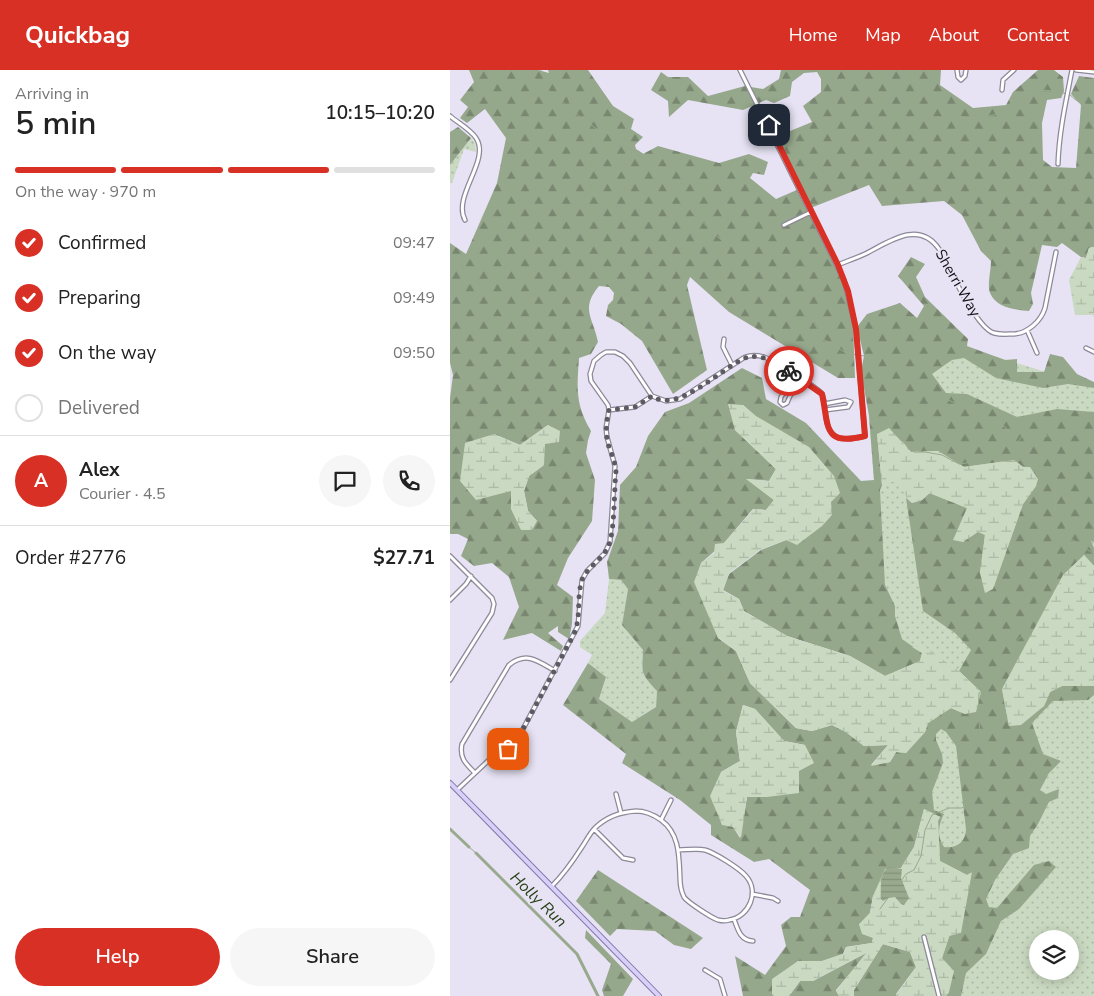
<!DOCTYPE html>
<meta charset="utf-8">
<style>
:root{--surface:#fff;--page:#f6f6f6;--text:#222;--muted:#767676;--line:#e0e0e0;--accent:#d93025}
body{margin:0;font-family:"Nunito Sans",sans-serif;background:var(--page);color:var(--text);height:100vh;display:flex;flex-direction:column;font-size:19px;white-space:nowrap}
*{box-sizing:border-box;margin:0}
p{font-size:16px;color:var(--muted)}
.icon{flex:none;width:28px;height:28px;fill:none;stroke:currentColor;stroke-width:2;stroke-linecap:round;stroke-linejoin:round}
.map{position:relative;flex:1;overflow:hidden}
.details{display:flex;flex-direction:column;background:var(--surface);width:450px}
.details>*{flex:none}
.buttons{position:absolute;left:579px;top:860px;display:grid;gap:10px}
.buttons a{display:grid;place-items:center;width:50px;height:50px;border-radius:50%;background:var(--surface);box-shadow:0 2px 12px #0003;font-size:25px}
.pin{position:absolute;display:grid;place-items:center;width:42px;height:42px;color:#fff;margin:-21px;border-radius:10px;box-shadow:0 2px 8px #0006}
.courier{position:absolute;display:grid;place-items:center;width:50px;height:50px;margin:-25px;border:4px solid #d93025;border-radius:50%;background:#fff;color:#222;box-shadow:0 1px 6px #0007}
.head em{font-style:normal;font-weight:600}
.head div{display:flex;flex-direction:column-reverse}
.head{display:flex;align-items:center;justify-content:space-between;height:85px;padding:0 15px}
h1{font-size:32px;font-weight:600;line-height:38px}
.bar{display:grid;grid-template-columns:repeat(4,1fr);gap:8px 5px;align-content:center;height:60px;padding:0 15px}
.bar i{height:6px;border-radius:4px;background:var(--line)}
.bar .current{background:var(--accent)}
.bar p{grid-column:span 4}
.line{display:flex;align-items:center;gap:12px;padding:0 15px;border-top:1px solid var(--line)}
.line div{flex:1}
.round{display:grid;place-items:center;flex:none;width:52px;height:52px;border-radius:26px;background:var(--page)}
ol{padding:0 15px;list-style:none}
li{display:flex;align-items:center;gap:15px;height:55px}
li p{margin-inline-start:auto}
li .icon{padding:5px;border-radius:50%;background:var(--accent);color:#fff;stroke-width:4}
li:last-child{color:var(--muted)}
li i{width:28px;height:28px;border:2px solid var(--line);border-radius:50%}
.cta{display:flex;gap:10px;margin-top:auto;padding:10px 15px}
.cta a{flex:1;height:58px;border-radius:30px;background:var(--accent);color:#fff;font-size:20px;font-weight:600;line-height:58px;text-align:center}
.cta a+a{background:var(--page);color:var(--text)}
header{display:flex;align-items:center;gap:30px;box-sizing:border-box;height:70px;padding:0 25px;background:var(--accent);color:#fff}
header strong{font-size:24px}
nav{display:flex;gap:28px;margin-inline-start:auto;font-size:18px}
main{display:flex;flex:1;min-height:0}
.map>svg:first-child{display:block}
.grass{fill:url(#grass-dots);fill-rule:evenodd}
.forest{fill:url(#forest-firs);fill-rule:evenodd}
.wetland{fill:url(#wetland-marsh)}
.water{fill:url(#water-rules)}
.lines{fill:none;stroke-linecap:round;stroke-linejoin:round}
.stream{stroke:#98a98d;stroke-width:1}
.canal{stroke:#98a98d;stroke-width:3}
.minor-casing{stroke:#8c8999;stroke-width:5.5}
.major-casing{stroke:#8378a7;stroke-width:6}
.minor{stroke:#fff;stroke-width:3}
.major{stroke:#d9d0f9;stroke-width:4}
.done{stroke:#5d5a64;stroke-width:5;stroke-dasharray:0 9}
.route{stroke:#d93025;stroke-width:6}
.labels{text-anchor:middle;stroke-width:4;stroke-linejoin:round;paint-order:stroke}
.street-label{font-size:15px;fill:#131117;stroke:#e7e3f4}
.water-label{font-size:16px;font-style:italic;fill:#294116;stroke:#e7e3f4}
</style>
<header>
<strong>Quickbag</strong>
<nav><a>Home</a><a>Map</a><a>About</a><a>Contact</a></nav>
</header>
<main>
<section class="details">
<div class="head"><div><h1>5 min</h1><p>Arriving in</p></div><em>10:15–10:20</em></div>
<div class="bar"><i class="current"></i><i class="current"></i><i class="current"></i><i></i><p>On the way · 970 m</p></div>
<ol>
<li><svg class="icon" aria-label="check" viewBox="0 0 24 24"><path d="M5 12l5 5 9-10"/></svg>Confirmed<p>09:47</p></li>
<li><svg class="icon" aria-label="check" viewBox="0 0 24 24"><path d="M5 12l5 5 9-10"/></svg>Preparing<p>09:49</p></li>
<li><svg class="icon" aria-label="check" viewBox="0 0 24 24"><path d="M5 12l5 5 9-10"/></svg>On the way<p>09:50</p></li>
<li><i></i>Delivered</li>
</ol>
<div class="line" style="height:90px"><b class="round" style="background:var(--accent);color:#fff">A</b><div><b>Alex</b><p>Courier · 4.5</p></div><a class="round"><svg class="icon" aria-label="chat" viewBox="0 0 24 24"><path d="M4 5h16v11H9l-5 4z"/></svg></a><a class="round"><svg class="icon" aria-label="phone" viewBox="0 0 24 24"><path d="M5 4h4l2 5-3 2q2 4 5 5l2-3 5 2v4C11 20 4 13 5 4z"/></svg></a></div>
<div class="line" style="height:65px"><div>Order #2776</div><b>$27.71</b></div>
<div class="cta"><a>Help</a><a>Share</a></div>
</section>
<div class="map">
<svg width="644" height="926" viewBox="0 0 644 926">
<defs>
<pattern id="grass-dots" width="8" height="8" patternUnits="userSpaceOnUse" patternTransform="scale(1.25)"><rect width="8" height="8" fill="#cad9c1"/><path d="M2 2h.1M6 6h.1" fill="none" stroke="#adb9a5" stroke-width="1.8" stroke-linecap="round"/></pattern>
<pattern id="forest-firs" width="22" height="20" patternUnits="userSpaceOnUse" patternTransform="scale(1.25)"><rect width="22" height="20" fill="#96a88c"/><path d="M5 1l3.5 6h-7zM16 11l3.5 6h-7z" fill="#798771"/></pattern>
<pattern id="wetland-marsh" width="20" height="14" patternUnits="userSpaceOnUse" patternTransform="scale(1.25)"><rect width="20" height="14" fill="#cad9c1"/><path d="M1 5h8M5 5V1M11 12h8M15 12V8" fill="none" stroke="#adb9a5"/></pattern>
<pattern id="water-rules" width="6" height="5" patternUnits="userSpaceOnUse" patternTransform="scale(1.25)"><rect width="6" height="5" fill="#98a98d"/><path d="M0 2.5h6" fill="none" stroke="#829079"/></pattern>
</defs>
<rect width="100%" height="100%" fill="#e7e3f4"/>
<path class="grass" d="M 21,68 L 25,73 L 26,82 L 14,79 L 2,113 L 0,113 L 0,95 Z
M 502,273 L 644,317 L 644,926 L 488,926 L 442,646 L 419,346 ZM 588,869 L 620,869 L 620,901 L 588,901 Z
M 159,509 L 171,510 L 178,519 L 172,555 L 193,580 C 192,603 190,603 207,621 L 206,637 L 182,652 L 149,629 L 156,607 L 138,593 L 142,585 L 130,577 L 130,571 L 155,543 Z"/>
<path class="forest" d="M 19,0 L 88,0 L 99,3 L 98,0 L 138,0 L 163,36 L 184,49 L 181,59 L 193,67 L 185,75 L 186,79 L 193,84 L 208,76 L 269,93 L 299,84 L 318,92 L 314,105 L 303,103 L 300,108 L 326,129 L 349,119 L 323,68 L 362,52 L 353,36 L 371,22 L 371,9 L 367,2 L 354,3 L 342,12 L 340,26 L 324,33 L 316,30 L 293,40 L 238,30 L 219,47 L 218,31 L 201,20 L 211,2 L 218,7 L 238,7 L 258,26 L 295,16 L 313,19 L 329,9 L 331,0 L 491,0 L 490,15 L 523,38 L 556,35 L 563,22 L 588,0 L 604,0 L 613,7 L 614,21 L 611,28 L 597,30 L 592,53 L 593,90 L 602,97 L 626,98 L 631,35 L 621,24 L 629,6 L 644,8 L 644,177 L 639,178 L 636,188 L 631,187 L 612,173 L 607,177 L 592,175 L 581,223 L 583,234 L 579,241 C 566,240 546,238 540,223 C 537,215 541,200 541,191 L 531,181 L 512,145 L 494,131 L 432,136 L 419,115 L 358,139 L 402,227 L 405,308 L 388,308 L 279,242 L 240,207 L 237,215 L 257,300 L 223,324 L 192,271 L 171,254 L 156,246 L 158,235 L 163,230 L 164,223 L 159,217 L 149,216 C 130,239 143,247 148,272 L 141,284 L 129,288 C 127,318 125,334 141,361 L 138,370 L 136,383 L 145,410 L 142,451 L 118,488 L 107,515 L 123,527 L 122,554 L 119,569 L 108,562 L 108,556 L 98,563 L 113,576 L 111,581 L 82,563 L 53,570 L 69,537 L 59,507 L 42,493 L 24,496 L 11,486 L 18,469 L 8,464 L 0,464 L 0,328 L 3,305 L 0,293 L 0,173 L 16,184 L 47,113 L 56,68 L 35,39 L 17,53 L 10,48 L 18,37 L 10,30 L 24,12 ZM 98,355 L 94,374 L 94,395 L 79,406 L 74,421 L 78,441 L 87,451 L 61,439 L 61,421 L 44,364 L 70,375 Z
M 8,57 L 21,68 L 0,95 L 0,62 Z
M 461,187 L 475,194 L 466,207 L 475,227 L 518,269 L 517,276 L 555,290 L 567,289 L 567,302 L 594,302 L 600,284 L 613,287 L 627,304 L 644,312 L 644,318 L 618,314 L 593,318 L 546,308 L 514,288 L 502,290 L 482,304 L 496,323 L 517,324 L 567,347 L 607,339 L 644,342 L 644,472 L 641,471 L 644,478 L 644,496 L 634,485 L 552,619 L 559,656 L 594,636 L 600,622 L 612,616 L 644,616 L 644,625 L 638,630 L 603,631 L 582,653 L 593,684 L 611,691 L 599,703 L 590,720 L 596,724 L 609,719 L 608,728 L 599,732 L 588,754 L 580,766 L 579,778 L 563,784 L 545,810 L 536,829 L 539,837 L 547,838 L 584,795 L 599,791 L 606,797 L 569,839 L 551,851 L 536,884 L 516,903 L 511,926 L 496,926 L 499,922 L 492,888 L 521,803 L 517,805 L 490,791 L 488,751 L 490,747 L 474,739 L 464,777 L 451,798 L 423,826 L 420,843 L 409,855 L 423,868 L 422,873 L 396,877 L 393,884 L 372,891 L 348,891 L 322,924 L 324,926 L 293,926 L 285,886 L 315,905 L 336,876 L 331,855 L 341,847 L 350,847 L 360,820 L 319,789 L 304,792 L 261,765 L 261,755 L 230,730 L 172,693 L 176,684 L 113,635 L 138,593 L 156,607 L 149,629 L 182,652 L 206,637 L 207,621 C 190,603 192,603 193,580 L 172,555 L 178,519 L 171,510 L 159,509 L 157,492 L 168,461 L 170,415 L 186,397 L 198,366 L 215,342 L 239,333 L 292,298 L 312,308 L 316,329 L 356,353 L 411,411 L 424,410 L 419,346 L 411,301 L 414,286 L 407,257 L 417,244 L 450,233 L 467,248 L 474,236 L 448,206 ZM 293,335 L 305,346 L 372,456 L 311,480 L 279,504 L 273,520 L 289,529 L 294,541 L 337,566 L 400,586 L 435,606 L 470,591 L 472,583 L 452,569 L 445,546 L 445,536 L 435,515 L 430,420 L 432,415 L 427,364 L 453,372 L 461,382 L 488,381 L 514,397 L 564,390 L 573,397 L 586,416 L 573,434 L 543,518 L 530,503 L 535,465 L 528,461 L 513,472 L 517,438 L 479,423 L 472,430 L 462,433 L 456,428 L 473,541 L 505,563 L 521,580 L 509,601 L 531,622 L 515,644 L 501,638 L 478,653 L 475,662 L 456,683 L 446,682 L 440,692 L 421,695 L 438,675 L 414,676 L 396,662 L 382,655 L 362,661 L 346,658 L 300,613 L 286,581 L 268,568 L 251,493 L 274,473 L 303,439 L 316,440 L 324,430 L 297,409 L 319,411 L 326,399 L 285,360 ZM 293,635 L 305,639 L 334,671 L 355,675 L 349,701 L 317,727 L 297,727 L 290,768 L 283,757 L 271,702 L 290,691 L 286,662 ZM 491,659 L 496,662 L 506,676 L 516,759 C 516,772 506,779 494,777 C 487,767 488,755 494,744 L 484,740 L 482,722 L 493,693 L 492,684 L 486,670 L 486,664 Z
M 148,800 L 253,868 L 241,879 L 224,875 L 205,861 L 167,859 L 160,866 L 126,831 Z
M 136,860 L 183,909 L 173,926 L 154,926 L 152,920 L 161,894 L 135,868 Z
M 433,874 L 460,882 L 466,897 L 446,924 L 447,926 L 404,926 L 404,920 Z
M 418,882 L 386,920 L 389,926 L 339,926 L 350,911 L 363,911 Z"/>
<path class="wetland" d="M 644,177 L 644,248 L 643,245 L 625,245 L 619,210 L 631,187 L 636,188 L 639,178 Z
M 278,334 L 293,335 L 306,346 L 359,377 L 384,406 L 390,423 L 381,432 L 382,445 L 372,456 L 347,475 L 336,470 L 310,480 L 279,503 L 273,521 L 289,529 L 294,541 L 337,566 L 400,586 L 435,606 L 470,591 L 472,583 L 462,577 L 475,577 L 509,601 L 531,622 L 526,642 L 515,644 L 501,638 L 478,653 L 475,662 L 456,683 L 446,682 L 440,692 L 421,696 L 438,675 L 414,676 L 396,662 L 382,655 L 362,661 L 346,658 L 300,613 L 286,581 L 268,568 L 244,512 L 251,493 L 264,483 L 265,474 L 274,473 L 304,439 L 316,440 L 324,430 L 296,409 L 319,411 L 326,399 L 285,360 Z
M 98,355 L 110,361 L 109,372 L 95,374 L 94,395 L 79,406 L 74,421 L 78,441 L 87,451 L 82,460 L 71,460 L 61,439 L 61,421 L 26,430 L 10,411 L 15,373 L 44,364 L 70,375 Z
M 439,358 L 461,382 L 488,381 L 514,397 L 564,390 L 573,397 L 580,397 L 588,409 L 586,416 L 573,434 L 543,519 L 535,523 L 530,503 L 535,465 L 528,462 L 513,472 L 503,470 L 517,438 L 480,423 L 472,430 L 462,433 C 451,423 455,413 437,411 L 432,415 L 427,364 Z
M 634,485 L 644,496 L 644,616 L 612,616 L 600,622 L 594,636 L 571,655 L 559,656 L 552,619 L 613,505 Z
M 293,635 L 305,639 L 334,671 L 355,675 L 364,693 L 349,701 L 349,723 L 317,727 L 297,727 L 291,768 L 283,757 L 272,755 L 260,726 L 271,702 L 290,691 L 286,662 Z
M 474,739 L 490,747 L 488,751 L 490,791 L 517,805 L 522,802 L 511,863 L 499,866 L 492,888 L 504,901 L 499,922 L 496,926 L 447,926 L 446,925 L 466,897 L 460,882 L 433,874 L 404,920 L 404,926 L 389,926 L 386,921 L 416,883 L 363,911 L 350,911 L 339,926 L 324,926 L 322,924 L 322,909 L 348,891 L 372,891 L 393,884 L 396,877 L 422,873 L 423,868 L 412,864 L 409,854 L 420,843 L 423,826 L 435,799 L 451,798 L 464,777 Z"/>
<path class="water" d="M 439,797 L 452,799 L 451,808 L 459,828 L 454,835 L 451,834 L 445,827 L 438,828 L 433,831 L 431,829 C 431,819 429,802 439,797 Z"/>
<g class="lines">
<path class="stream" d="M 75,0 L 130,47 L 148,60 L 161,64 L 193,84 L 198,89 L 207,108 L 270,169 L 323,200 L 349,226 L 373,269 L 396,283 L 420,287 L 435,314 L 442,319 L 453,321 L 461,326 L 463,325 L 467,319 L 492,327 L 555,357 L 566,372 L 572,384 L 605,414 L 605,440 L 606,442 L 616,448 L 615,465 L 644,484
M 90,0 C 101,10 120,20 120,37
M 454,0 L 458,6 L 481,21 L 487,28 L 490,35 L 510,47 L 529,48 L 553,43 C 568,19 594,16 620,25 C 623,27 625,30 629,32 C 634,34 639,35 644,37
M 567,374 L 573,364 C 581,365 589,366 598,366 C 615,366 630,360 644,374
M 458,379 L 492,385 L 509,394 C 517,394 524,390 532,389 C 546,389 565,394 576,389
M 19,777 L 26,783
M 451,811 L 456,804 L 464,800 L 471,786 L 475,760 L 482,745 L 499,738 L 512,738 L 524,728 L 525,716 L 537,700 L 540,693 L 537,683 L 533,677 L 528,647 L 529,623 L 540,615 L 550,596 L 562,586 C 563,570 570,568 581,560 L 579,555 L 579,550 L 587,531 L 596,515 L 612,497 L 621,471
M 430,839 L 438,828"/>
<path class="canal" d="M 0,759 L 19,777
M 26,783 L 127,884 L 148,926"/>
<defs>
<path id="minor" d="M 507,0 L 508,7 L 511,10 L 515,6 L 516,0
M 626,0 L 644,2
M 552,20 L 553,10 L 564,0
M 0,46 C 8,53 20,59 26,68 C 41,90 2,126 15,150
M 608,94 C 609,62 616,31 622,0
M 334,155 L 361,142
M 387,195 C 397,191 407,188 417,183 C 440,171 469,150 489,179 C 499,197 526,258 544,263 C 551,265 558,264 564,264 C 578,263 591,251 595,238 L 606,182
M 577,260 L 587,283
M 274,269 L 273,277 L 282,295
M 636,278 L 644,282
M 346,306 L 331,327 L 330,332 L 333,335 L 337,333 L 340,326 L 351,309
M 374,334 L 395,330 L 401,332 L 398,337 L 375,340
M 159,340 L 185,337 L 202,326
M 0,486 L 42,528 L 44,534 L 42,543 L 0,610
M 0,530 L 16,514 L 21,506
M 25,703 C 16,694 9,688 12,674 L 59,595 C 77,581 88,591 105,601
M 7,720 L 40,689 L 66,672 L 128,556 L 132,510 L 137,501 L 155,483 L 160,472 L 165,396 L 157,367 L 156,358 L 159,340 L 158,335 L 141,311 L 140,304 L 144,291 L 151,285 L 156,282 L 165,282 L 173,286 L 180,293 L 202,326 L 216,331 L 230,329 L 295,287 C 301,285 307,285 314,287 C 322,290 369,318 372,324 C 375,331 375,339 376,347 C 379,372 395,371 415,366 L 406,259 L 394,210 L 290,0
M 166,724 L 171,743
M 211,750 L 221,730
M 144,759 L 173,788 L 183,790
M 102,816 C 114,804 123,791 132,777 C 136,771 140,763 145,758 C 156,747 171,742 186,741 C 194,741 204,745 211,750 C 230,764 229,787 230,808 C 230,814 231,821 234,827 C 237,832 262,848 268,850 C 272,851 276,851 279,850 C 299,847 310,822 296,806 C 289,798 265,783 255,780 C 247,778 237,780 228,780
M 302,824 L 323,828 L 328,831
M 284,849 C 288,860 290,870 303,871
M 474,867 L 489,926
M 255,900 L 270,909 L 275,926"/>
<path id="major" d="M 0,713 L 209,926"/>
</defs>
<use href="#minor" class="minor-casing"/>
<use href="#major" class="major-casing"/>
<use href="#minor" class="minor"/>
<use href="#major" class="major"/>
</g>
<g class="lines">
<path class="done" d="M 58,679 L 66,672 L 123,566 C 132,547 126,529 132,510 C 137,497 152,490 158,477 C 165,463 164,418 166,401 C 165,392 162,385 159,377 C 155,364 156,352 159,340 L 185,337 L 202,326 C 229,345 273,295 300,286 L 316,288 L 339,301"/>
<path class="route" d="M 319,55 L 388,195 L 398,221 L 406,259 L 415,366 C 372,377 379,355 372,324 L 339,301"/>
</g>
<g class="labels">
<g class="street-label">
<text transform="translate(508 213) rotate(60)" y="5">Sherri Way</text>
</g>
<g class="water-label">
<text transform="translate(89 829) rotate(44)" y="6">Holly Run</text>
</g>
</g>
</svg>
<div class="buttons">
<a><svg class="icon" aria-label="layers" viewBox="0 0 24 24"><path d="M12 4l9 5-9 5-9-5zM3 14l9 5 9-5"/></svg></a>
</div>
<div class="pin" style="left:58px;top:679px;background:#ea580c"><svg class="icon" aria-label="bag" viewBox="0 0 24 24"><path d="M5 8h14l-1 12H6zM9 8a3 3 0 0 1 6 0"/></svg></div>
<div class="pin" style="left:319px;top:55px;background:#1f2937"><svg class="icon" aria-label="home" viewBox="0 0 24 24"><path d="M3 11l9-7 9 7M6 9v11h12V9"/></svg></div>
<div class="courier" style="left:339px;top:301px"><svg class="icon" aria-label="bike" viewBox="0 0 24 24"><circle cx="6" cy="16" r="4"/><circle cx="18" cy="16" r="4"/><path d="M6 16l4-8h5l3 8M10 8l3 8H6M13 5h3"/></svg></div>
</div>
</main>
